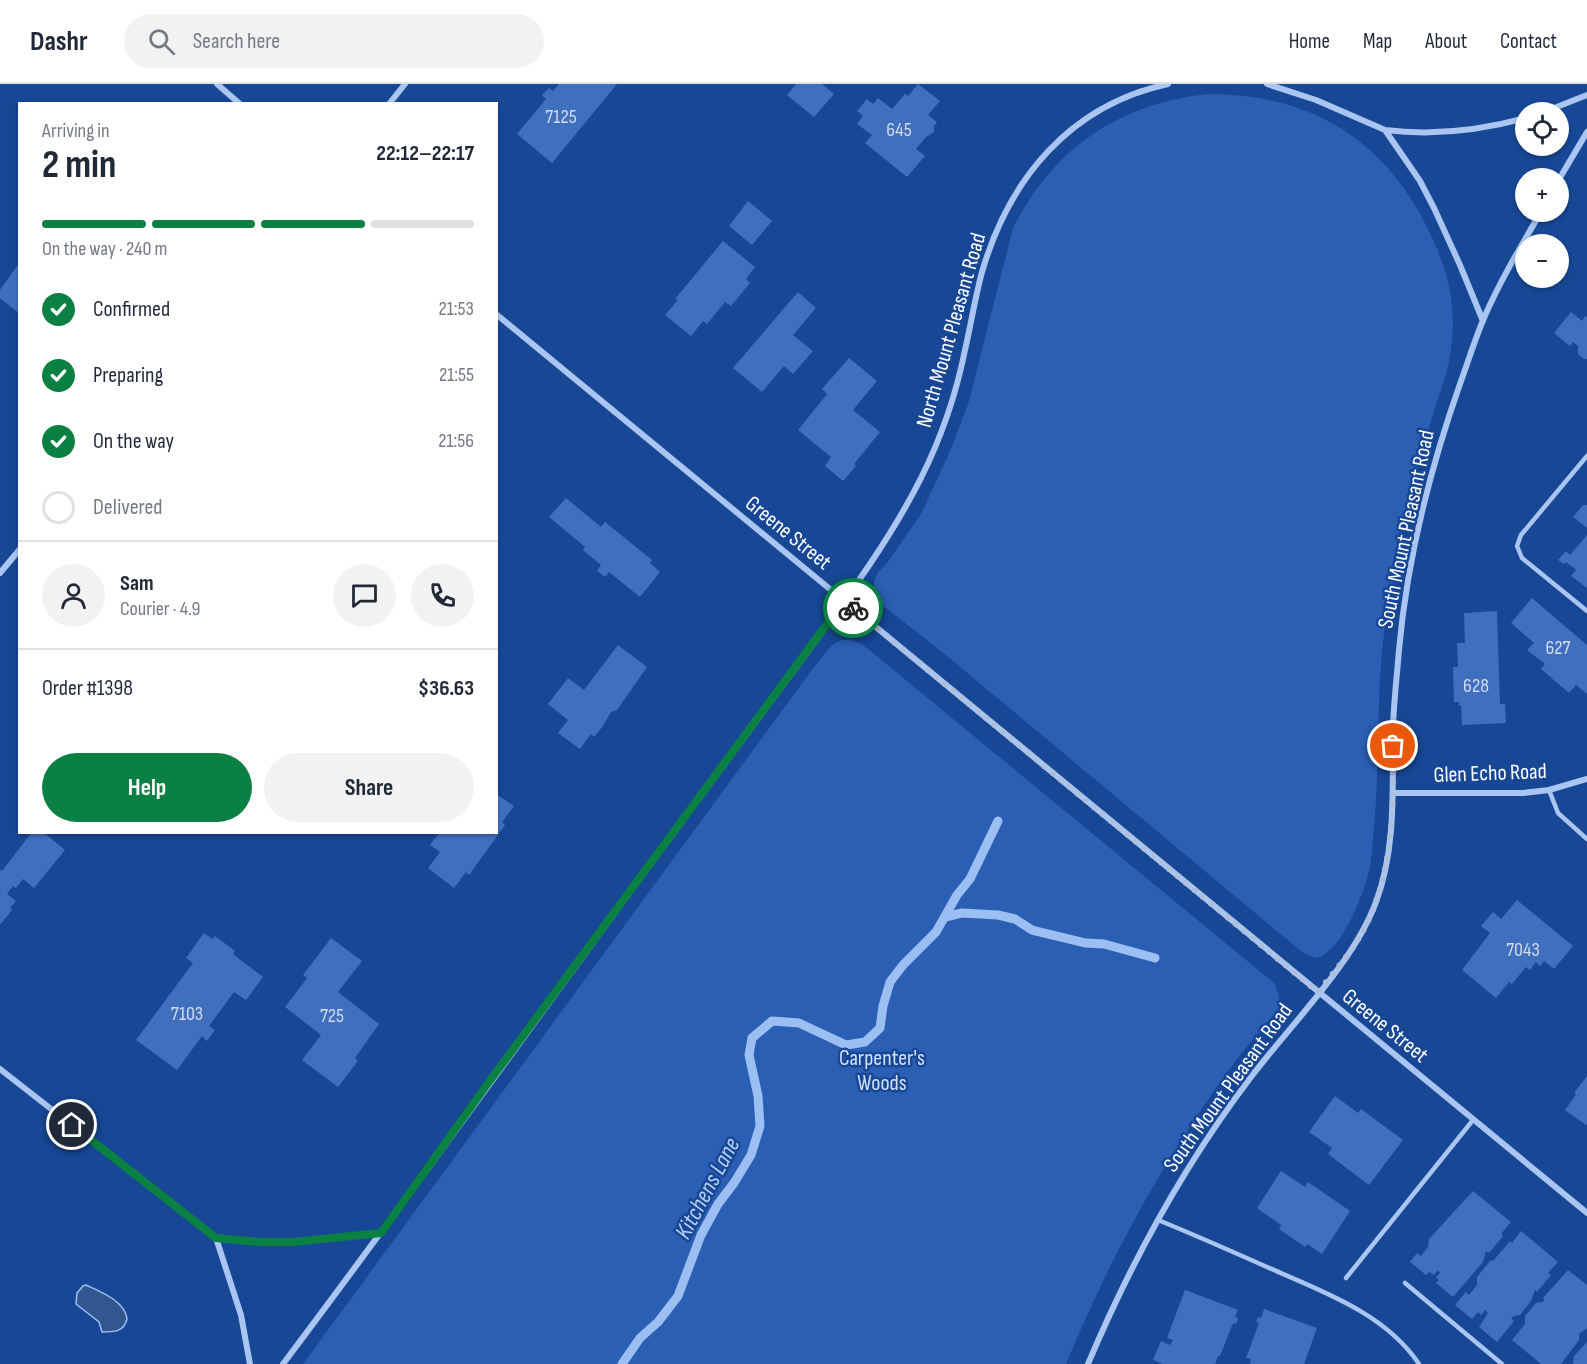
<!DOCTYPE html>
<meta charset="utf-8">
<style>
:root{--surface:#fff;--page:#f2f2f3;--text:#1f2937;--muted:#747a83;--line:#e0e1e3;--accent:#0b8043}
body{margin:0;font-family:"Sofia Sans Condensed",sans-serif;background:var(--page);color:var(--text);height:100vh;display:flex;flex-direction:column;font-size:22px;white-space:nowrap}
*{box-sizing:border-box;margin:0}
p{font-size:20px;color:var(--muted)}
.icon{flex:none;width:33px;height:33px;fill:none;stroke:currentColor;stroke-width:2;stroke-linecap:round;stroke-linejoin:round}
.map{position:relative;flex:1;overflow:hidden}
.sheet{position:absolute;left:18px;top:18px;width:480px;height:732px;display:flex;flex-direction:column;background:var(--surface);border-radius:0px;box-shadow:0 2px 4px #0004}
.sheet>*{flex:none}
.tools{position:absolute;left:1515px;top:18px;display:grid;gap:12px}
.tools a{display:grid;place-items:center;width:54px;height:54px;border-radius:50%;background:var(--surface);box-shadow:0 2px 4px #0004;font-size:30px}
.pin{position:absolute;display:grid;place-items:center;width:51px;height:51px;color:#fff;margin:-26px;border:3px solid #fff;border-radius:50%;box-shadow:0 2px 6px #0007}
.courier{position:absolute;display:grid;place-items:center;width:60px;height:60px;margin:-30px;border:4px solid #0b8043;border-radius:50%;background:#fff;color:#222;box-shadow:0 2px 8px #0007}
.summary em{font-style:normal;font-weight:700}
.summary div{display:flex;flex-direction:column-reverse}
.summary{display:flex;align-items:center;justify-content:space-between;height:102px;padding:0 24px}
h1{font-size:39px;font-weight:700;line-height:45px}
.bar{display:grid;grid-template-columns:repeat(4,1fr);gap:9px 6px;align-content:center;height:72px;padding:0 24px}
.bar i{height:8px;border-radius:4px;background:var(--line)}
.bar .on{background:var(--accent)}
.bar p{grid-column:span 4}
.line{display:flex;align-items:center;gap:15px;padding:0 24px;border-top:2px solid var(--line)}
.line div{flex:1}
.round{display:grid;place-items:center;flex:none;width:63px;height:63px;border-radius:32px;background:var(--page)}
ol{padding:0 24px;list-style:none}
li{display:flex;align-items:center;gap:18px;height:66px}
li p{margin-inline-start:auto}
li .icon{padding:6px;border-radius:50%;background:var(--accent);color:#fff;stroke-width:4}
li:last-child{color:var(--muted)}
li i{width:33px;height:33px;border:3px solid var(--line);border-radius:50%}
.cta{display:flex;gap:12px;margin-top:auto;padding:12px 24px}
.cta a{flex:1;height:69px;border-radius:36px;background:var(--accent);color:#fff;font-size:24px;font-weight:700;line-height:69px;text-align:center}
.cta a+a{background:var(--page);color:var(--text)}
header{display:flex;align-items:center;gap:36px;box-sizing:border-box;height:84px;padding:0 30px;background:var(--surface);border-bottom:2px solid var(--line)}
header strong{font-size:28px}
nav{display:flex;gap:33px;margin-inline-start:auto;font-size:21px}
.search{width:420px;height:54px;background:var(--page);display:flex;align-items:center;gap:15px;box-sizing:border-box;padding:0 21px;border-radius:33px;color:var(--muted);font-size:22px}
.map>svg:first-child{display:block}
.green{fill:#2b5fb4}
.water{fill:#345690;stroke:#9bbff3;stroke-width:1.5}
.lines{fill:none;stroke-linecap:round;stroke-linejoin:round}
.stream{stroke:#9bbff3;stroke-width:9}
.building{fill:#4070bd}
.service{stroke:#a9c5f1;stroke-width:4.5}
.minor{stroke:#a9c5f1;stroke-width:6}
.done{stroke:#aebfda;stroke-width:6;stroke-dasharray:0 10.8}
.route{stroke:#0b8043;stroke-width:8}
.labels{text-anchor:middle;stroke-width:5;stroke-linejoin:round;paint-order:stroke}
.number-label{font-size:20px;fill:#cfdbee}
.street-label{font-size:22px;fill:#fff;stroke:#174795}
.park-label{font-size:22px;fill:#d0e1fc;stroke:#174795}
.water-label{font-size:24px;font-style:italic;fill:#b5cff8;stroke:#174795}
</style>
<header>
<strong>Dashr</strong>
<div class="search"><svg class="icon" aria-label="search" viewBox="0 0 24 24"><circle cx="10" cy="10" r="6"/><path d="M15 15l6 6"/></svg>Search here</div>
<nav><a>Home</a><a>Map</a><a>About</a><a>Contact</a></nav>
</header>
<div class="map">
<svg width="1587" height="1280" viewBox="0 0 1587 1280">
<rect width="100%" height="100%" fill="#174795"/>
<path class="green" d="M 1208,10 C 1307,10 1381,52 1426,141 C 1448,185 1457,218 1451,266 C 1448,291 1436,317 1430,341 C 1416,391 1403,442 1394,493 C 1391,512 1387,531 1384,550 C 1376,613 1380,678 1374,742 C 1373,756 1372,770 1370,783 C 1365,807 1342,869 1316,874 L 1302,868 L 941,567 L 882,521 L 874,506 L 874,497 L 878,488 L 887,479 L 921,430 L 951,365 L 969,317 L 1013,144 C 1053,64 1120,19 1208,10 Z
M 841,556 L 851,556 L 862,560 L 1274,899 C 1279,908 1280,915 1278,925 C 1263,944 1246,962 1232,982 C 1164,1074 1110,1174 1066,1280 L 303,1280 L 814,583 L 831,562 Z"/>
<path class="water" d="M 86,1201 C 101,1208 125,1217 127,1235 C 124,1248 114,1248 102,1248 L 99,1238 L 76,1220 L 77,1209 L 83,1202 Z"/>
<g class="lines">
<path class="stream" d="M 945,833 L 962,829 L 998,831 L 1015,835 L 1032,846 L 1086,859 L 1104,860 L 1155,874
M 622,1280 L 640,1254 L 658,1238 L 678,1212 L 701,1151 L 718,1120 L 734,1099 L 751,1071 L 760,1042 L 758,1012 L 749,971 L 752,954 L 772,937 L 799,939 L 846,961 L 865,958 L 880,944 L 883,922 L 890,898 L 903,881 L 936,848 L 957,811 L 970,795 L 998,737"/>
</g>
<path class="building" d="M 559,0 L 617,0 L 552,79 L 517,50 L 546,15 L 542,11 L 549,4 L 553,7 Z
M 796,0 L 822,0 L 834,10 L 814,33 L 787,11 Z
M 918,0 L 940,17 L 928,31 L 937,38 L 934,42 L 934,48 L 926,53 L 916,65 L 925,72 L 907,93 L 865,59 L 872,51 L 857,40 L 863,32 L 857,27 L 867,15 L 873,20 L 878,14 L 892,25 L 905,10 L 908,12 Z
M 748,117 L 772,137 L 752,161 L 729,142 Z
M 723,157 L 755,183 L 746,195 L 750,199 L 731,222 L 725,218 L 707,240 L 703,237 L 691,252 L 665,231 L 678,216 L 675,215 Z
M 20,178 L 20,230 L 0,214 L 0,206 Z
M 798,208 L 816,224 L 793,251 L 813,267 L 793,290 L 784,282 L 762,308 L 733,284 Z
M 1571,228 L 1582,237 L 1585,232 L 1587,233 L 1587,275 L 1584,275 L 1578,270 L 1578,262 L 1573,258 L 1570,262 L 1554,249 Z
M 849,274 L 877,297 L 853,326 L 880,348 L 854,380 L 856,382 L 843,397 L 825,382 L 831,373 L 798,346 L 827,310 L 822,305 Z
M 566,414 L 601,443 L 605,438 L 652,476 L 650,479 L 660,488 L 640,513 L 609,488 L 605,493 L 597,487 L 601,481 L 583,466 L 585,463 L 549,433 Z
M 1583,421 L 1587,421 L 1587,444 L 1573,433 Z
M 1587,451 L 1587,504 L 1571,492 L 1576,486 L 1566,478 L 1564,480 L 1558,476 L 1566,467 L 1570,471 Z
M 1532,514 L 1587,561 L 1587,610 L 1576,601 L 1569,609 L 1541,585 L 1545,580 L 1527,566 L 1534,559 L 1511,539 Z
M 1497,527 L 1500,620 L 1505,620 L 1506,639 L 1462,641 L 1461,621 L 1459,622 L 1459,618 L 1454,618 L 1453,583 L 1458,583 L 1457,559 L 1465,559 L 1464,529 Z
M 618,561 L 647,583 L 617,626 L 611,628 L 603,642 L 594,653 L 591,650 L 580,665 L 558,649 L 568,636 L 548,620 L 568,594 L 584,606 Z
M 496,710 L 514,722 L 502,738 L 505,741 L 469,791 L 466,788 L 454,804 L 428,784 L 440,768 L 430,761 L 440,748 L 496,748 Z
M 32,748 L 43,748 L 65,766 L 34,804 L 23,795 L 16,804 L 13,802 L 7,810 L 16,817 L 10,824 L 12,826 L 0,841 L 0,785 L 2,787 Z
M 1517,816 L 1573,862 L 1554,885 L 1544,877 L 1540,882 L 1536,878 L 1530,886 L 1526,883 L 1512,900 L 1509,898 L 1496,914 L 1462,886 L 1490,849 L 1481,842 L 1493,828 L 1501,835 Z
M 204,849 L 213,855 L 215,852 L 235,867 L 233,870 L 263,893 L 246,916 L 234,908 L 209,942 L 215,946 L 207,957 L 202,952 L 177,986 L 136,956 L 193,879 L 186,874 Z
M 331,854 L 362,877 L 338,908 L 379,940 L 355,974 L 358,977 L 338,1003 L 302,976 L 321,951 L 285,923 L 307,894 L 303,891 Z
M 1587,992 L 1587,1040 L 1586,1041 L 1565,1026 L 1573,1015 L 1576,1010 L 1574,1009 Z
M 1335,1012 L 1358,1029 L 1361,1025 L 1403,1056 L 1369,1101 L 1328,1070 L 1332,1064 L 1309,1048 Z
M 1281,1087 L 1305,1103 L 1308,1098 L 1350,1127 L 1322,1170 L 1307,1160 L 1305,1163 L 1279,1145 L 1281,1141 L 1257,1124 Z
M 1473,1107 L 1511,1138 L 1501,1150 L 1503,1152 L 1489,1169 L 1486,1167 L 1483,1178 L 1453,1213 L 1436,1199 L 1439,1196 L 1436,1193 L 1440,1189 L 1438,1186 L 1434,1191 L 1429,1188 L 1426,1191 L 1410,1178 L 1417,1169 L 1421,1172 L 1428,1163 L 1429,1155 Z
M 1521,1147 L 1558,1178 L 1548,1189 L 1551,1191 L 1537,1208 L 1535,1206 L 1531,1217 L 1520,1231 L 1514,1232 L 1511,1235 L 1514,1237 L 1497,1258 L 1479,1243 L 1488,1229 L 1485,1226 L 1481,1231 L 1478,1228 L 1472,1235 L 1455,1221 L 1466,1208 L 1469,1211 L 1477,1201 L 1477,1193 L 1491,1176 L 1493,1177 L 1510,1157 L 1512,1159 Z
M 1568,1186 L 1587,1201 L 1587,1244 L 1579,1250 L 1579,1256 L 1561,1280 L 1541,1280 L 1512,1256 L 1525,1240 L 1525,1232 L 1536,1219 L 1543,1218 L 1544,1215 L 1543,1214 Z
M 1185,1206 L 1238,1226 L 1235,1233 L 1238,1234 L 1236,1240 L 1233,1239 L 1220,1272 L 1218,1272 L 1215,1280 L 1163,1280 L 1153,1276 L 1161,1257 L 1170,1261 L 1173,1256 L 1167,1254 Z
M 1264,1225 L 1317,1244 L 1304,1280 L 1250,1280 L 1251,1275 L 1246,1274 L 1259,1239 L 1256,1238 L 1258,1233 L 1261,1234 Z
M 1587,1258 L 1587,1280 L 1573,1280 L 1574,1272 Z"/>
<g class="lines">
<path class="service" d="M 1587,372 L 1521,451 L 1517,462 L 1522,474 L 1587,527
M 1549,706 L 1558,729 L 1587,755
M 1158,1136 C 1195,1151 1231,1167 1267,1183 C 1321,1207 1385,1229 1419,1280
M 1346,1194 L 1473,1036
M 1405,1199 L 1502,1280"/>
<path class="minor" d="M 217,0 L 240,20
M 1267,0 L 1316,16 L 1385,46 L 1420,97 L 1434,124 L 1460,181 L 1483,237
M 389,20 L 405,0
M 1544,28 L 1587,11
M 1385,46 C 1434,52 1479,47 1526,34
M 1558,97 L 1587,48
M 496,230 L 1587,1129
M 0,489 L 20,465
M 1393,709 L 1523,709 L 1549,706 L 1587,695
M 0,985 L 216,1154 L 241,1231 L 250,1280
M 216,1154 L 260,1158 L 293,1158 L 381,1149
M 283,1280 C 417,1102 547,920 680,740 C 721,685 762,629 803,574 C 845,516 889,458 921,394 C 941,354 956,311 965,266 C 971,240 975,214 982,188 C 1009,95 1070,21 1168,0
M 1088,1280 C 1131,1178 1184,1081 1251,993 C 1291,940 1353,880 1376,818 C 1397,762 1392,701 1393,642 C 1394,616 1397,591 1399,566 C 1407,476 1430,385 1460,300 C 1468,278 1475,255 1484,234 C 1500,197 1521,162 1541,128"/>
</g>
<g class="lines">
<path class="done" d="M 853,524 L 1318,908 C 1334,888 1352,868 1364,845 C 1394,788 1393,725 1393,662"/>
<path class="route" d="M 72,1041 L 216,1154 L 260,1158 L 293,1158 L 381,1149 L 486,1002 L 844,517 L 853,524"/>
</g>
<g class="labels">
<g class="number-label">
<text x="561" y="39">7125</text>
<text x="899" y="52">645</text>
<text x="1558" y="570">627</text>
<text x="1476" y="608">628</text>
<text x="1523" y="872">7043</text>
<text x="187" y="936">7103</text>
<text x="332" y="938">725</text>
</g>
<g class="street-label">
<text transform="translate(950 246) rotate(-74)" y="8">North Mount Pleasant Road</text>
<text transform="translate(1405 445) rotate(-78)" y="8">South Mount Pleasant Road</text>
<text transform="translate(789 448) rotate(39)" y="8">Greene Street</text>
<text transform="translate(1490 688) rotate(-2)" y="8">Glen Echo Road</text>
<text transform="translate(1386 941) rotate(39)" y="8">Greene Street</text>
<text transform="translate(1227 1003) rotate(-54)" y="8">South Mount Pleasant Road</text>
</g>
<g class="park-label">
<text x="882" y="981">Carpenter's<tspan x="882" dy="25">Woods</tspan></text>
</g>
<g class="water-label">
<text transform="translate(707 1104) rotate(-62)" y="8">Kitchens Lane</text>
</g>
</g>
</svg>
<div class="tools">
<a><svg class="icon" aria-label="locate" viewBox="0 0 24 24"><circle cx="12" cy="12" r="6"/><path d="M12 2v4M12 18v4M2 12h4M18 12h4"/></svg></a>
<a>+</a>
<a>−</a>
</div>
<div class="pin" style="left:1393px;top:662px;background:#ea580c"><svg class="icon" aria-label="bag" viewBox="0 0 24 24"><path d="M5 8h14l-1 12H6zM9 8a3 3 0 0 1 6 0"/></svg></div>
<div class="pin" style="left:72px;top:1041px;background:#1f2937"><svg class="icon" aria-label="home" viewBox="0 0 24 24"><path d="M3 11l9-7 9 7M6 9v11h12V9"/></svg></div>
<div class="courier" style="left:853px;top:524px"><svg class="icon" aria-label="bike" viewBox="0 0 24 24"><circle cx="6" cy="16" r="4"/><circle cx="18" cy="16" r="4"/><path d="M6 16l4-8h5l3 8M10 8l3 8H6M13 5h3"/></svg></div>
<section class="sheet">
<div class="summary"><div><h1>2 min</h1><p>Arriving in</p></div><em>22:12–22:17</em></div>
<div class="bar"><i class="on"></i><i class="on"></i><i class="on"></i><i></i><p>On the way · 240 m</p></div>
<ol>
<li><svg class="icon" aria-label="check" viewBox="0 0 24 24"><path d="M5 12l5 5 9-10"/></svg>Confirmed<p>21:53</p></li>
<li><svg class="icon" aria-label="check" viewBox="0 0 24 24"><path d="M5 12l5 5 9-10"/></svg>Preparing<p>21:55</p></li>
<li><svg class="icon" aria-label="check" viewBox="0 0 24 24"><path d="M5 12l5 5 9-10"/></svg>On the way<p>21:56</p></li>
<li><i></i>Delivered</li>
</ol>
<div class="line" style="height:108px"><a class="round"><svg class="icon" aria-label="person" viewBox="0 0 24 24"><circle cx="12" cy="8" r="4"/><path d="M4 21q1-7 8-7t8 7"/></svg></a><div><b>Sam</b><p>Courier · 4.9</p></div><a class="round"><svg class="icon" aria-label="chat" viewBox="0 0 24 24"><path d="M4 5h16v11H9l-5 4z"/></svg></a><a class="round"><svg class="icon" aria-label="phone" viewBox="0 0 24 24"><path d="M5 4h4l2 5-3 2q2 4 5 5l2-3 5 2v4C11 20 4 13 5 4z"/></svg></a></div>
<div class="line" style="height:78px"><div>Order #1398</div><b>$36.63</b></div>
<div class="cta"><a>Help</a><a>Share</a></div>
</section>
</div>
